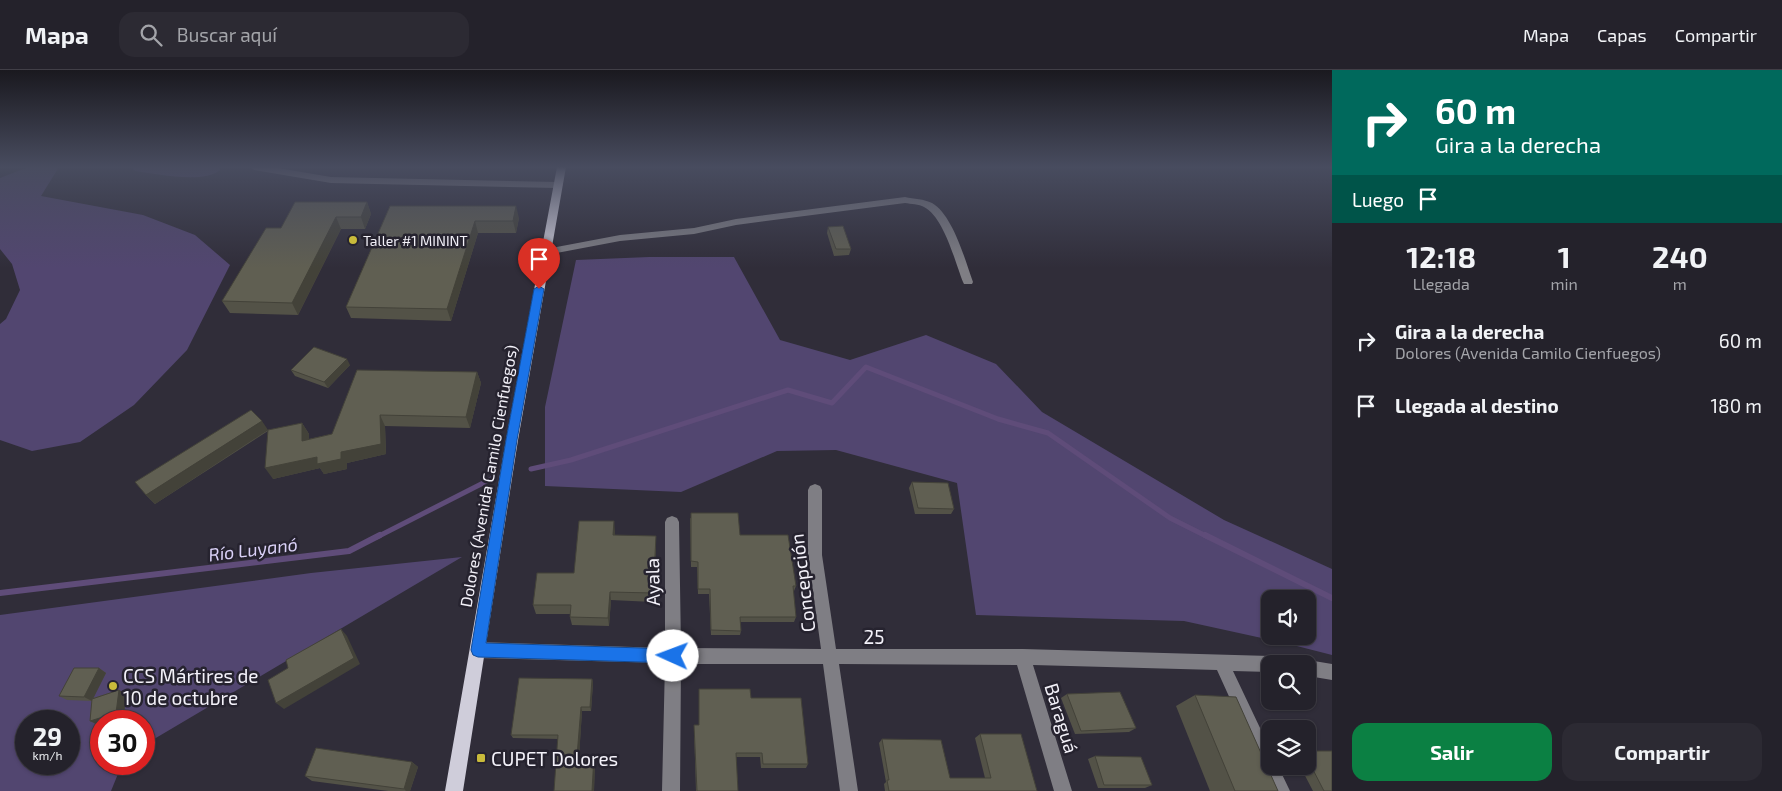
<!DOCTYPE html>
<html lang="es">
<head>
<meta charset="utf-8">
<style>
  body { margin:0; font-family:"Exo 2",sans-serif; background:#2c2a33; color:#f1f3f6; height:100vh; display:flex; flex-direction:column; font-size:19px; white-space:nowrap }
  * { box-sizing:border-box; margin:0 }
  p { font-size:16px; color:#a3a4a9 }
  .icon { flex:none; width:28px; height:28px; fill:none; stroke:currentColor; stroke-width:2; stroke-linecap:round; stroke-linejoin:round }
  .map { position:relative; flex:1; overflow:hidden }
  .panel { display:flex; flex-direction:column; background:#24222b; width:450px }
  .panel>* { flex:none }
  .guide { background:#00695c; color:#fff; overflow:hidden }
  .controls { position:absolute; left:1261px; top:520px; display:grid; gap:10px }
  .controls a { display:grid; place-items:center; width:55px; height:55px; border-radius:10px; background:#24222b; box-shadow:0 1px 4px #0004,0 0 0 1px #413f47; font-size:25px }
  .speed { position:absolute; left:15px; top:640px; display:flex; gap:10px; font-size:25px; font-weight:700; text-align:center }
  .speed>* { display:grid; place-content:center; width:65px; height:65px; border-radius:50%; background:#24222b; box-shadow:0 1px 4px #0004,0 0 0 1px #413f47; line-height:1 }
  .speed small { font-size:12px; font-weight:400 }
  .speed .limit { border:8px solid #d22; background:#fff; color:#111 }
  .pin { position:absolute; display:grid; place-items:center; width:42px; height:42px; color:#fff; margin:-51px -21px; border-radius:50% 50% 50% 0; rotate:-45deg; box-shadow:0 0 5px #0007 }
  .pin .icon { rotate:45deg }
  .me { position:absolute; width:55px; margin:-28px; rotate:272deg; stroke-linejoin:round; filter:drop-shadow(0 0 4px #0008) }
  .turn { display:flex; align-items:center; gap:18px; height:105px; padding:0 20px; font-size:22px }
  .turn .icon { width:65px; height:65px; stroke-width:2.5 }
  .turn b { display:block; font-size:35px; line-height:42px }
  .then { display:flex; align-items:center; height:48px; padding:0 20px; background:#0003; gap:10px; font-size:19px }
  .eta { display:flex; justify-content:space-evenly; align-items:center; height:85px; text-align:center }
  .eta b { font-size:30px; font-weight:700; line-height:35px }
  .primary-button { display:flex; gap:10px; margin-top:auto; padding:10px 20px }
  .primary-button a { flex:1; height:58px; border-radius:15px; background:#0b8043; color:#fff; font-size:20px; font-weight:700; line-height:58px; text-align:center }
  .primary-button a+a { background:#2c2a33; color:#f1f3f6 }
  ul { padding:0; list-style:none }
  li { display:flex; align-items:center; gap:15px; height:65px; padding:0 20px }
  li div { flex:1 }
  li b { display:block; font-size:19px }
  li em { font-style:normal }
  header { display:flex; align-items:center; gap:30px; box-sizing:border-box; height:70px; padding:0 25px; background:#24222b; border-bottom:1px solid #413f47 }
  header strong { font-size:24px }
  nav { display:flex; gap:28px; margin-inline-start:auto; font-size:18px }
  .search { width:350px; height:45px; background:#2c2a33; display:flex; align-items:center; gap:12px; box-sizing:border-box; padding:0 18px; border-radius:15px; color:#a3a4a9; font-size:19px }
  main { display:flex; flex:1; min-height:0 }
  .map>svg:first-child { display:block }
  .green { fill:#524670; fill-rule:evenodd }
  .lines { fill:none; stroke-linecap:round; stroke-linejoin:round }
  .stream-far1 { stroke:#5f4c79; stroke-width:5 }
  .stream { stroke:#5f4c79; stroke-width:6 }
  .minor { fill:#7f7e84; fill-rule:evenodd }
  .major { fill:#cfcdda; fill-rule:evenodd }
  .wall { fill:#535247 }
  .shaded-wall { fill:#434239 }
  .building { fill:#605f52; stroke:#434239 }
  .route { fill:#1a73e8; stroke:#114b97 }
  .poi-dot { fill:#c9bb3b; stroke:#26232f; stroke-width:2 }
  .labels { text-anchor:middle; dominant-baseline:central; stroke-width:5; stroke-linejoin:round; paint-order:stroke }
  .far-poi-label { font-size:14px; fill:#f3f1f9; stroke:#26232f; text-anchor:start }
  .street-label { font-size:16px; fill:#f3f1f9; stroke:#26232f }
  .water-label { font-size:18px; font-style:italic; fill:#dad1f7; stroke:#26232f }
  .near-street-label { font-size:19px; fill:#f3f1f9; stroke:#26232f }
  .near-poi-label { font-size:19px; fill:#f3f1f9; stroke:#26232f; text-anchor:start }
</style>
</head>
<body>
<header>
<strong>Mapa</strong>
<div class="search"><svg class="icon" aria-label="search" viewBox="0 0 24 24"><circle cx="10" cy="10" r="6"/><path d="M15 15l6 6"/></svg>Buscar aquí</div>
<nav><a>Mapa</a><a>Capas</a><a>Compartir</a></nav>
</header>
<main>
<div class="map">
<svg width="1332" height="721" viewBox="0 0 1332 721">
  <rect width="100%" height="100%" fill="#302d39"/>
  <g class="green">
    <path d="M 28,97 L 59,97 L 41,126 L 143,145 L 195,165 L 230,195 L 187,280 L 134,335 L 80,372 L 32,381 L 0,370 L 0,254 L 6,249 L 20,220 L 12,194 L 0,179 L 0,108 Z"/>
    <path d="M 131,97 L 218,97 L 220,100 C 203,114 157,104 135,101 Z"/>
    <path d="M 649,187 L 734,187 L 780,270 L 850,290 L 926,265 L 996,294 L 1042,342 L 1224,450 L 1332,499 L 1332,585 L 1289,574 L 1184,551 L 976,545 L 957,413 L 836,380 L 777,381 L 681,422 L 545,416 L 545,337 L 576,190 ZM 1270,529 L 1308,529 L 1308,566 L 1270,566 Z"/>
    <path d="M 462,487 L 144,675 L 144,651 L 101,651 L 101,694 L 122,694 L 111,721 L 0,721 L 0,545 L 311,503 ZM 26,651 L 69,651 L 69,694 L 26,694 Z"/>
  </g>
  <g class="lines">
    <g class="stream-far1">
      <path d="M 531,399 L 571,390 L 788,320 L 832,333 L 866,297 L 998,349 L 1048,363 L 1170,448 L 1208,467"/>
      <path d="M 377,467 L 493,408"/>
    </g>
    <g class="stream">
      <path d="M 1205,465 L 1332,528"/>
      <path d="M 0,523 L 349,481 L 380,465"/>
    </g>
    <g class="minor">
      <path d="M 250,97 L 272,97 L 331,107 L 558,112 L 563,115 L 558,118 L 331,113 L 254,100 Z"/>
      <path d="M 905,127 C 914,129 924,129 932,133 C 953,145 965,190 973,212 L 972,214 L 964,214 L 963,212 C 955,192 944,147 924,137 C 919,134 911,134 905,133 L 736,155 L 694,164 L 620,171 L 546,185 L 541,182 L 546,179 L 620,165 L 694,158 L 736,149 Z"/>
      <path d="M 815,414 L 820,416 L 822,420 L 822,485 L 836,579 L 1023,579 L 1270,586 L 1276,589 L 1278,594 L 1270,594 L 1270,602 L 1233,601 L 1270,679 L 1270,696 L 1278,696 L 1290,721 L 1272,721 L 1217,600 L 1033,595 L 1072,721 L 1054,721 L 1017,595 L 839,594 L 858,721 L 840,721 L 823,594 L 681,594 L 680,721 L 662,721 L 665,593 L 478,588 L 473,585 L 470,580 L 473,575 L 478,572 L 665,578 L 665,452 L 667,448 L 672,446 L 677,448 L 679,452 L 681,578 L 821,579 L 808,485 L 808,420 L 810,416 Z"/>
      <path d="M 1308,590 L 1332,594 L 1332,610 L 1308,606 L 1308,594 L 1302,594 Z"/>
    </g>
    <path class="major" d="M 557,97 L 566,97 L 518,370 L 463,721 L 445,721 L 506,370 Z"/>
  </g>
  <g class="wall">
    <path d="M 367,132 L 371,144 L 365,159 L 341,159 L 298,245 L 230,243 L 222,231 L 281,158 Z"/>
    <path d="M 390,136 L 519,148 L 516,163 L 478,163 L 451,251 L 351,248 L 346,237 Z"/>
    <path d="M 828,157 L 851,179 L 849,185 L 834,186 L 827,163 Z"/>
    <path d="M 350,295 L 328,318 L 295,306 L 291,300 Z"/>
    <path d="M 477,302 L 481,313 L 470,358 L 385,356 L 386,384 L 347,393 L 347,399 L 324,404 L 320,398 L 273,409 L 268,361 L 155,434 L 146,425 L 268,360 L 302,353 L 309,364 L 309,369 L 332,364 Z"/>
    <path d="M 912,412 L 954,439 L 951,444 L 915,444 L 909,418 Z"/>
    <path d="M 690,448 L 740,465 L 796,516 L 794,521 L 793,521 L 796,547 L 794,552 L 740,552 L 741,561 L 740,565 L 711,565 L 709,524 L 698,524 L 697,497 L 691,497 Z"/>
    <path d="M 615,461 L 615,465 L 656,476 L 653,532 L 611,530 L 609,556 L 572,555 L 570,547 L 570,544 L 536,544 L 533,535 L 574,503 Z"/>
    <path d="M 99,598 L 106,603 L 93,628 L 119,620 L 126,624 L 124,647 L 110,651 L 101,651 L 98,655 L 90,651 L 92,631 L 67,630 L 59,626 Z"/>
    <path d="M 592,609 L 593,613 L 591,641 L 582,641 L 579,686 L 594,686 L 595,689 L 594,721 L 558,669 L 513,668 L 511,665 Z"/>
    <path d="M 699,619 L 751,628 L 808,694 L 806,698 L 761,698 L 760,687 L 736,687 L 738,721 L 696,721 L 694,660 L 694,655 L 699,655 Z"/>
    <path d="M 1067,624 L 1136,658 L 1129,662 L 1075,664 L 1061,628 Z"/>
    <path d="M 1195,625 L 1278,721 L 1210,721 L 1176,636 Z"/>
    <path d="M 980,664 L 1037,721 L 885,721 L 884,714 L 886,712 L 879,673 L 882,669 L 950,708 L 985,708 L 975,668 Z"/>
    <path d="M 1308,681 L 1332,721 L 1313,721 L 1300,696 L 1308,696 Z"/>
    <path d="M 1095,686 L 1152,715 L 1145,718 L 1098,718 L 1088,689 Z"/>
    <path d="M 412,692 L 418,697 L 410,721 L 388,721 L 312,711 L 305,706 Z"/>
  </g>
  <g class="shaded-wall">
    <path d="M 367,132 L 371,144 L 365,159 L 361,147 Z"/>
    <path d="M 516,136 L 519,148 L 516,163 L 513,151 Z"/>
    <path d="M 336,147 L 341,159 L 298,245 L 292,233 Z"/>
    <path d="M 475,151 L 478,163 L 451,251 L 447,239 Z"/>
    <path d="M 347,289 L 350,295 L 328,318 L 324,312 Z"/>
    <path d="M 477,302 L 481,313 L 470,358 L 466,347 Z"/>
    <path d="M 380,345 L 385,356 L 386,384 L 347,393 L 347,399 L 324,404 L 320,398 L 273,409 L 265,398 L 341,382 Z"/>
    <path d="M 262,351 L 268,360 L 155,434 L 146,425 Z"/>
    <path d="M 302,353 L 309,364 L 309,381 L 302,371 Z"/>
    <path d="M 614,451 L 615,461 L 615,475 L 613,465 Z"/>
    <path d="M 656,466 L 656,476 L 653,532 L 653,523 Z"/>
    <path d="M 610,522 L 611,530 L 609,556 L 608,548 Z"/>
    <path d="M 341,559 L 347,566 L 360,594 L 284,639 L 276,633 Z"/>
    <path d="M 99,598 L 106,603 L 92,631 L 84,627 Z"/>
    <path d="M 592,609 L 593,613 L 591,641 L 590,637 Z"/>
    <path d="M 119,620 L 126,624 L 124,647 L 110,651 L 101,651 L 101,654 L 98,655 L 90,651 Z"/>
    <path d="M 581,637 L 582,641 L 579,689 L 577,686 Z"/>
    <path d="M 594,686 L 595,689 L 594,721 L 592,721 Z"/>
    <path d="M 412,692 L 418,697 L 410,721 L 406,721 L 404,719 Z"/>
  </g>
  <g class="building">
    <path d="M 295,132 L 367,132 L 361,147 L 336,147 L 292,233 L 222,231 L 266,158 L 281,158 Z"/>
    <path d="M 390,136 L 516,136 L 513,151 L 475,151 L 447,239 L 346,237 Z"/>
    <path d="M 843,156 L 851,179 L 836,179 L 828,157 Z"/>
    <path d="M 314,277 L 347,289 L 324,312 L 291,300 Z"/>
    <path d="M 357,300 L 477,302 L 466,347 L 380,345 L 381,374 L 341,382 L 341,389 L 317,394 L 317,387 L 265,398 L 268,360 L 302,353 L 302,371 L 332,364 Z"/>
    <path d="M 251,340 L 262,351 L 146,425 L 135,412 Z"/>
    <path d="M 912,412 L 948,413 L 954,439 L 918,438 Z"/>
    <path d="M 691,443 L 738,443 L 740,465 L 788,465 L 796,516 L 793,516 L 796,547 L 740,547 L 741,561 L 711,560 L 710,519 L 698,519 L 698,492 L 691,491 Z"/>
    <path d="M 579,451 L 614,451 L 613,465 L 656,466 L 653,523 L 610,522 L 608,548 L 570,547 L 571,535 L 533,535 L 537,503 L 574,503 Z"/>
    <path d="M 341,559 L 354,588 L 276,633 L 268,610 L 288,598 L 286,590 Z"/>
    <path d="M 74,598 L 99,598 L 84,627 L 59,626 Z"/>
    <path d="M 519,608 L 592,609 L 590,637 L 581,637 L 577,686 L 594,686 L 592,721 L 554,721 L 558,665 L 511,665 Z"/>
    <path d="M 699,619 L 750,619 L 751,628 L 801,628 L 808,694 L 763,694 L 762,683 L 736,683 L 738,721 L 697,721 L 694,655 L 699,655 Z"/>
    <path d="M 119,620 L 116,643 L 90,651 L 92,629 Z"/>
    <path d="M 1120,622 L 1136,658 L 1081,661 L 1067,624 Z"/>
    <path d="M 1195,625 L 1236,627 L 1278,721 L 1235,721 Z"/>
    <path d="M 980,664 L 1021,664 L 1037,721 L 889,721 L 887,710 L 889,710 L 882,669 L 941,670 L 950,708 L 991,708 Z"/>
    <path d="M 316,678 L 412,692 L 404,719 L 305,706 Z"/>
    <path d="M 1308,681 L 1332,681 L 1332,721 L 1324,721 L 1308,690 Z"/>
    <path d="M 1095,686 L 1141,687 L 1152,715 L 1104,715 Z"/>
  </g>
  <linearGradient id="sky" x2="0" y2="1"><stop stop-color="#1a191f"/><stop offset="0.49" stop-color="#484c5f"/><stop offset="1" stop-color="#484c5f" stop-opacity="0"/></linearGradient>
  <rect width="1332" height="198" fill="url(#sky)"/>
  <path class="route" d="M 539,216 L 544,219 L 517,370 L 486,573 L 673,579 L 678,581 L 680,586 L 678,591 L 673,593 L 478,587 L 473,585 L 471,580 L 506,370 L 534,219 Z"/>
  <g class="poi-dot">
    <circle cx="353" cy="170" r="5"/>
    <circle cx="113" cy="616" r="5"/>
    <rect x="476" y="683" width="10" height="10" rx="2.5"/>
  </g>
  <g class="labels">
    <g class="far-poi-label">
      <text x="363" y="170">Taller #1 MININT</text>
    </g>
    <g class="street-label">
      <text transform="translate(488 406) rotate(-80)">Dolores (Avenida Camilo Cienfuegos)</text>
    </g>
    <g class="water-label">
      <text transform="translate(253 479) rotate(-7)">Río Luyanó</text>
    </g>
    <g class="near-street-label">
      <text transform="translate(652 512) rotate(-91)">Ayala</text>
      <text transform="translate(802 513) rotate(-97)">Concepción</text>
      <text x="874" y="566">25</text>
      <text transform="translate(1062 648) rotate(73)">Baraguá</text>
    </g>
    <g class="near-poi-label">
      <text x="123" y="605">CCS Mártires de<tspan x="123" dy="22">10 de octubre</tspan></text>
      <text x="491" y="688">CUPET Dolores</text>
    </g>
  </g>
</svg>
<div class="controls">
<a><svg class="icon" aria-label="sound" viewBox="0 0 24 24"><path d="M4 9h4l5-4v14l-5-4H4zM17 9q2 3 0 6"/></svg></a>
<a><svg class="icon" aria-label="search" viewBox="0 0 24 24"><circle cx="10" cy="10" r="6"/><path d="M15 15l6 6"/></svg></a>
<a><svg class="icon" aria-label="layers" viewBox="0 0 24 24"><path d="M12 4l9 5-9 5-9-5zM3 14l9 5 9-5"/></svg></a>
</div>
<div class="speed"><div>29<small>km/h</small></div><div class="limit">30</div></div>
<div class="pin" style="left:539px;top:219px;background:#d93025"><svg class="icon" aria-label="arrive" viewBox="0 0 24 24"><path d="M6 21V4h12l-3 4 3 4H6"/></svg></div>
<svg class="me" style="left:673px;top:586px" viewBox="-20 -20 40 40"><circle r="19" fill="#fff"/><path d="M0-13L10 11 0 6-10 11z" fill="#1a73e8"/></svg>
</div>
<section class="panel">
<div class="guide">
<div class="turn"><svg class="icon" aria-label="right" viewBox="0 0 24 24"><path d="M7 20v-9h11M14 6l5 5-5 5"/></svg><div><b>60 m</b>Gira a la derecha</div></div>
<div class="then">Luego<svg class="icon" aria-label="arrive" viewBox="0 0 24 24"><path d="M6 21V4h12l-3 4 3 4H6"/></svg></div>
</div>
<div class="eta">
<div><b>12:18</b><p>Llegada</p></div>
<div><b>1</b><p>min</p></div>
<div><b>240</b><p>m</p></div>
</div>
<ul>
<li><svg class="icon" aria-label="right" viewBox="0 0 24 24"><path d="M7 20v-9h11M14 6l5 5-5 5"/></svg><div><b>Gira a la derecha</b><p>Dolores (Avenida Camilo Cienfuegos)</p></div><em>60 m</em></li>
<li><svg class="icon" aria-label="arrive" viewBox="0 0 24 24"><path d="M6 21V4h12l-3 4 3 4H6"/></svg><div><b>Llegada al destino</b></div><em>180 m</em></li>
</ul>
<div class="primary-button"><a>Salir</a><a>Compartir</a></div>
</section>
</main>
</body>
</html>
